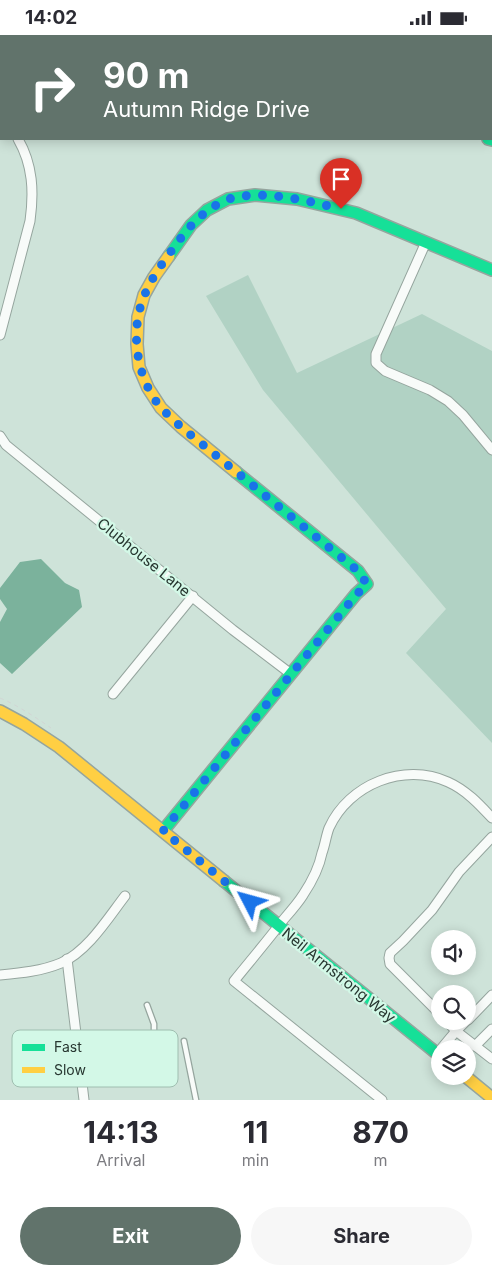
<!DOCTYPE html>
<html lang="en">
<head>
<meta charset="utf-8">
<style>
  body { margin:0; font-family:Inter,sans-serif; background:#f7f7f7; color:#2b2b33; height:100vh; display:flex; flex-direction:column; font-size:19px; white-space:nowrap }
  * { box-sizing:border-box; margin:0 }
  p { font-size:16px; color:#7c7c81 }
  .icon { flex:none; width:28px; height:28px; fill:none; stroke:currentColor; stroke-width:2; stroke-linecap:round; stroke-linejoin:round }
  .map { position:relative; height:1065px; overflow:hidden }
  .details { display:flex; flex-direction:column; background:#fff; flex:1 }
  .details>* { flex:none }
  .banner { position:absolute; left:0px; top:0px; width:492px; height:105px; box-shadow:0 2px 12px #0003; background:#61736b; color:#fff; overflow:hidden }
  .buttons { position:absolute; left:431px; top:895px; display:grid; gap:10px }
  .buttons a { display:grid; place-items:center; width:45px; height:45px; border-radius:50%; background:#fff; box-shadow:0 2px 12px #0003; font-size:25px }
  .pin { position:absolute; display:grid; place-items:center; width:42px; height:42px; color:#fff; margin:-51px -21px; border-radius:50% 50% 50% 0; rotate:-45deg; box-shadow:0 0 5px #0007 }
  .pin .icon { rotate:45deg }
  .me { position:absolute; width:55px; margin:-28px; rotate:309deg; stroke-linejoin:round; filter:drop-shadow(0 0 4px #0008) }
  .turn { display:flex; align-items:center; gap:18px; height:105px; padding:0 20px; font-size:22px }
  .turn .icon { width:65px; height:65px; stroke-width:2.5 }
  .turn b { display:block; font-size:35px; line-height:42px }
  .eta { display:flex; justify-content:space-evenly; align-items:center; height:85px; text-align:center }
  .eta b { font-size:30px; font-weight:700; line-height:35px }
  .primary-button { display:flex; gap:10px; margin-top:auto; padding:10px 20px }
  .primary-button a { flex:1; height:58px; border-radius:30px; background:#61736b; color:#fff; font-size:20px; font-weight:700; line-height:58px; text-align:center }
  .primary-button a+a { background:#f7f7f7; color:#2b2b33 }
  .status { display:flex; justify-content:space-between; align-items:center; height:35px; padding:0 25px; background:#fff; direction:ltr }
  .status svg { height:14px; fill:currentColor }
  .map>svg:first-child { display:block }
  .green { fill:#b1d2c4 }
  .water { fill:#7bb29c }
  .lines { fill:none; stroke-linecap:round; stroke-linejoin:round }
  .lane-casing { stroke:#95a59e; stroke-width:7 }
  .street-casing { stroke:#95a59e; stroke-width:11 }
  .fast-casing { stroke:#95a59e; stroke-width:14 }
  .slow-casing { stroke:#95a59e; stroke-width:14 }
  .path { stroke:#d1d6d4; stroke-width:1; stroke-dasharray:4 4; stroke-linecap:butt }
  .lane { stroke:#f8fbf9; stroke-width:4.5 }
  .street { stroke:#f8fbf9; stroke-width:9 }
  .fast { stroke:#16e098; stroke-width:11 }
  .slow { stroke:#ffcf43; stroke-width:11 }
  .route { stroke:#1a73e8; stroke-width:9; stroke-dasharray:0 16.2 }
  .labels { text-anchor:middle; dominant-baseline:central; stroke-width:4.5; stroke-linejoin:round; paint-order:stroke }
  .street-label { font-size:15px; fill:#273630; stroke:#d3f8e7 }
  .key { fill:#d3f8e7; stroke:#9fbeb0; stroke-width:1 }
  .key-label { font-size:14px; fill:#273630 }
</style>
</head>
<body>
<div class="status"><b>14:02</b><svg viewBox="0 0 49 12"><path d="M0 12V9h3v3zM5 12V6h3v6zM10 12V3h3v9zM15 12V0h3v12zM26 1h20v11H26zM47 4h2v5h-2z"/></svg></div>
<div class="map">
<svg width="492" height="1065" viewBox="0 0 492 1065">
  <rect width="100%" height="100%" fill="#cee3d9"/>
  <path class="green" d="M 248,240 L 297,338 L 422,279 L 492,316 L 492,708 L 406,618 L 446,574 L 263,355 L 206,261 Z"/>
  <path class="water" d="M 41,524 L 65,548 L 79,555 L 82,572 L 12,639 L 0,628 L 0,587 L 7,574 L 0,564 L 0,553 L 20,527 Z"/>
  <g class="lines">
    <g class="lane-casing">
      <g id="lane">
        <path d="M 274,1 L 275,0"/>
        <path d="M 184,1006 L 196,1065"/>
        <path d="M 80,1027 L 114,1020 L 123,1011 L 154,1003 L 154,989 L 147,970"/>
      </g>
    </g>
    <g class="street-casing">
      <g id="street">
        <path d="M 0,81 L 1,83"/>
        <path d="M 426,207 L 376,319 L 376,328 L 385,336 L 430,355 L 448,366 L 463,380 L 492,415"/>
        <path d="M 0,300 L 30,186 C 34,157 33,130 18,104"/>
        <path d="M 0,401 L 6,410 L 233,595 L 291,639"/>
        <path d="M 113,659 L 193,561"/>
        <path d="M 67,924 L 84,1065"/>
        <path d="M 0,940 C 21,938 42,936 61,928 C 88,916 108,883 125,861"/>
        <path d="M 440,979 L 390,929 L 389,923 L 390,918 L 403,906 L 432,875 L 459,837 L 492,802"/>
        <path d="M 468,985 L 492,960"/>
        <path d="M 447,986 L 456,996 L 466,986"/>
        <path d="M 475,1011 L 492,994"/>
        <path d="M 441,1014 L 456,996 L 492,1024"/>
        <path d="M 382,1065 L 234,946 C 251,925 268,905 284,884 C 291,876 298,868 303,860 C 311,848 319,833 322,818 C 325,810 326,801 329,793 C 349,749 404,727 448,747 C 466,755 479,769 492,783"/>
      </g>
    </g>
    <g class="fast-casing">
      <g id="fast">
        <path d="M 205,0 L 207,1"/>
        <path d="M 488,104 L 492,105"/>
        <path d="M 169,221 L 191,190 L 207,175 L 228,164 L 255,160 L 297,164 L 356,178 L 492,235"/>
        <path d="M 163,796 L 356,559 L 367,549 L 358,536 L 236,437"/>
        <path d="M 224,846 L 440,1021"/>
      </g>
    </g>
    <g class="slow-casing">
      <g id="slow">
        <path d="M 169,221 L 154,242 L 144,260 L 138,282 L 137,309 L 139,332 L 148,353 L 161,373 L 181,392 L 236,437"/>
        <path d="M 0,676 L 24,689 L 59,712 L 224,846"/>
        <path d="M 465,1041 L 492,1063"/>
      </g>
    </g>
    <g class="path">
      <path d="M 0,663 C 19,671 35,682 51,693"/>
      <path d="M 468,1029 L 472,1033"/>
    </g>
    <use href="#lane" class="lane"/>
    <use href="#street" class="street"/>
    <use href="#fast" class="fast"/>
    <use href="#slow" class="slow"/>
  </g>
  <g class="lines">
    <path class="route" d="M 250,867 L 163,796 L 356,560 L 367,549 L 358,536 L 181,392 C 175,386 168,380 162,374 C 136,344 129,295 145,259 C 152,242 164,226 175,211 C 188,193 199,180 218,169 C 222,167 225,165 229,164 C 263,154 308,166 341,174"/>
  </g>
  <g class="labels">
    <g class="street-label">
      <text transform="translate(144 522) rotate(39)">Clubhouse Lane</text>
      <text transform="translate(339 940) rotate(39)">Neil Armstrong Way</text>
    </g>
  </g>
  <rect x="12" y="995" width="166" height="57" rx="8" class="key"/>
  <rect x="22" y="1009" width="23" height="7" fill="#16e098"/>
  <rect x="22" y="1032" width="23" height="6" fill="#ffcf43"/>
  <g class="key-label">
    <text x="54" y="1017">Fast</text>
    <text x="54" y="1040">Slow</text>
  </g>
</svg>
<div class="buttons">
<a><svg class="icon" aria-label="sound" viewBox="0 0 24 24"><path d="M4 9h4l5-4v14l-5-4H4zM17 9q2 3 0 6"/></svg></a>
<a><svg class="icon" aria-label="search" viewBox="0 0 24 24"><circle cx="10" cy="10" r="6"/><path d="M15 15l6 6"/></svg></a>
<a><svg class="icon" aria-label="layers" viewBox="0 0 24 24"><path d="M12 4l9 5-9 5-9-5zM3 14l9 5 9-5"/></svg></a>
</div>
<div class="pin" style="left:341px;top:174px;background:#d93025"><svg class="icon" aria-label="arrive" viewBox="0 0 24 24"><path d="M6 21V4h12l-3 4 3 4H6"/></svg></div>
<svg class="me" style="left:250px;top:867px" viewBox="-20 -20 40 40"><path d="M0-17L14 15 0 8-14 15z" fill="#1a73e8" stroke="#fff" stroke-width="4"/></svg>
<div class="banner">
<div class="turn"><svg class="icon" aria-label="right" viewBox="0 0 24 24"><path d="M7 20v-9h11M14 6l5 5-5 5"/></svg><div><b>90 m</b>Autumn Ridge Drive</div></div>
</div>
</div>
<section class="details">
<div class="eta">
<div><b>14:13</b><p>Arrival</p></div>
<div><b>11</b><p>min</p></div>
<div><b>870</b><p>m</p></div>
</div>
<div class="primary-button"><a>Exit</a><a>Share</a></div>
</section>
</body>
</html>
